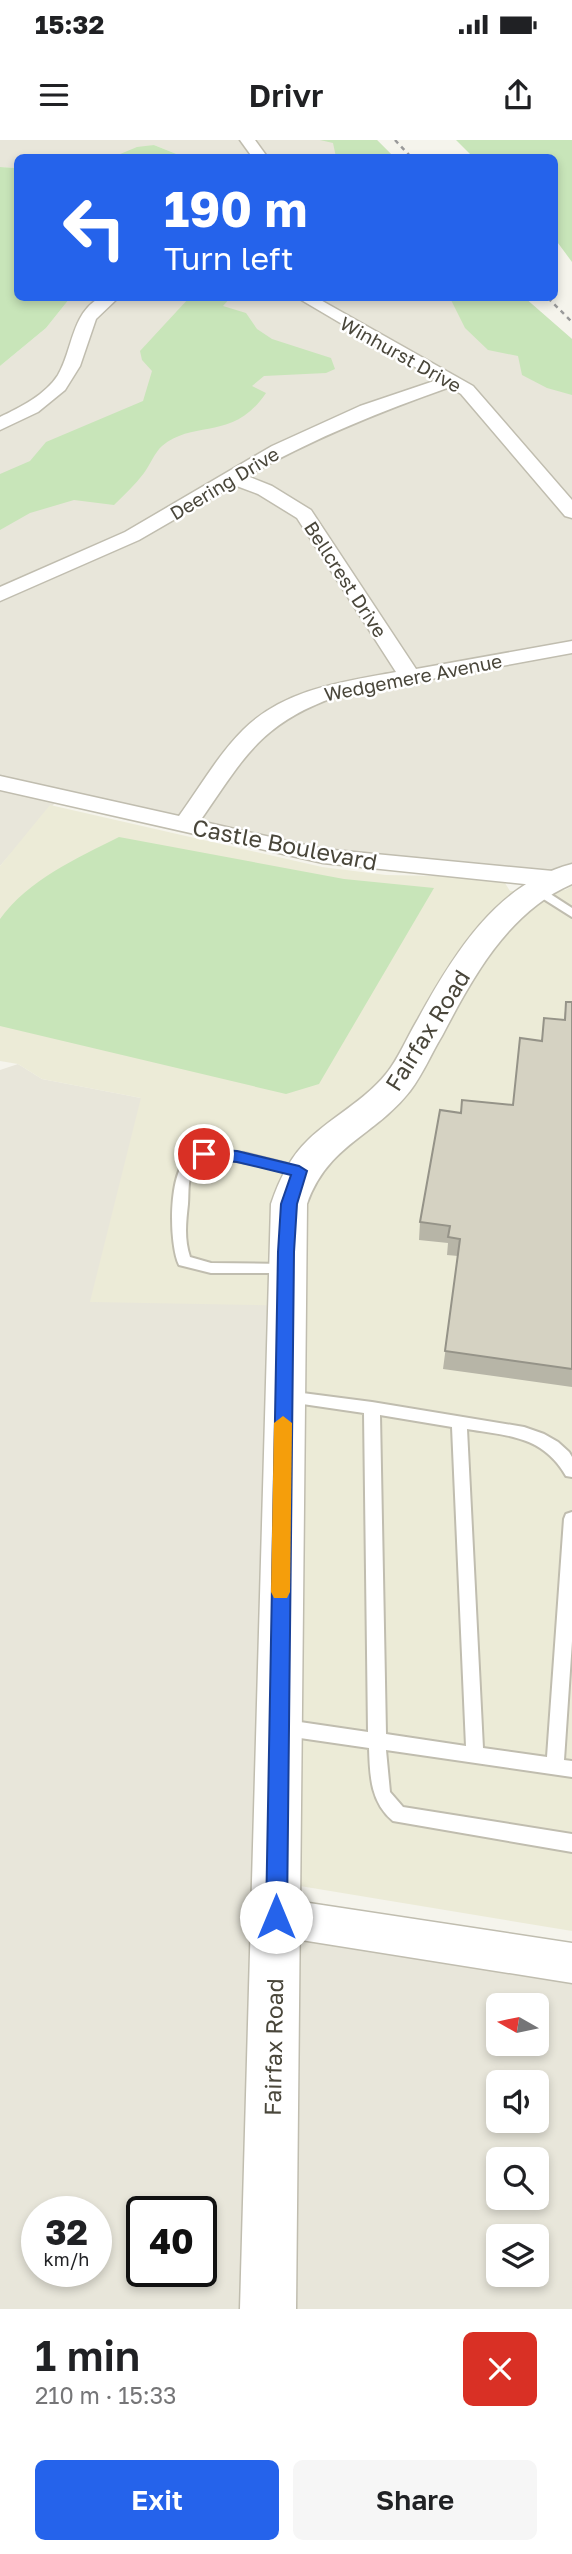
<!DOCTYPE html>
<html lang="en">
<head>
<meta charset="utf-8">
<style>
  body { margin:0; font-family:"Golos Text",sans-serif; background:#f6f6f6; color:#202124; height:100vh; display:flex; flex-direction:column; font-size:26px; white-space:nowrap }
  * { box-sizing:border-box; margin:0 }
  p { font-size:23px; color:#757577 }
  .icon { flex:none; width:38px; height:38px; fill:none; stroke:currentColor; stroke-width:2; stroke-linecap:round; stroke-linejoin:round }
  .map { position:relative; height:2169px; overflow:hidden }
  .panel { display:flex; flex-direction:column; background:#fff; flex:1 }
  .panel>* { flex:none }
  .guide { position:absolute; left:14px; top:14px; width:544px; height:147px; border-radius:10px; box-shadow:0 4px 10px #0003; background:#2563eb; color:#fff; overflow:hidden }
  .needle { width:46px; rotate:279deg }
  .controls { position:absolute; left:486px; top:1853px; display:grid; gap:14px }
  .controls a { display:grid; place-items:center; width:63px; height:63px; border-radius:10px; background:#fff; box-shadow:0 4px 10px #0003; font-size:35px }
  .speed { position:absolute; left:21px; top:2056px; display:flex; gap:14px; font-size:35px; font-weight:700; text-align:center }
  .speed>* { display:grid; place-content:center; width:91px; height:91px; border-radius:50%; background:#fff; box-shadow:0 4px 10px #0003; line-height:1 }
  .speed small { font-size:18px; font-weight:400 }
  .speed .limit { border:4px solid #111; border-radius:10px; background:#fff; color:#111 }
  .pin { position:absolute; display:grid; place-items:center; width:60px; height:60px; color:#fff; margin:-30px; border:4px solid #fff; border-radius:50%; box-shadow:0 2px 7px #0007 }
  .me { position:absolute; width:77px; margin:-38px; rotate:0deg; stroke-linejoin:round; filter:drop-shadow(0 0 5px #0008) }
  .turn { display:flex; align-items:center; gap:24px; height:147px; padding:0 35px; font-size:32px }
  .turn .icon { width:91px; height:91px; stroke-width:2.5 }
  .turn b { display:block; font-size:49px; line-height:60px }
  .round { display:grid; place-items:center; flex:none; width:74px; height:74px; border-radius:10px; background:#f6f6f6 }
  .summary { display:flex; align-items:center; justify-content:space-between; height:119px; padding:0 35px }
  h1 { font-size:42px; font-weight:600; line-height:52px }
  .button { display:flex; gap:14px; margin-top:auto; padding:14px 35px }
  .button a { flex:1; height:80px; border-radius:10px; background:#2563eb; color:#fff; font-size:28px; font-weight:600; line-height:80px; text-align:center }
  .button a+a { background:#f6f6f6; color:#202124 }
  .status { display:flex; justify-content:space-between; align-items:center; height:49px; padding:0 35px; background:#fff; direction:ltr }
  .status svg { height:19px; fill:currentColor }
  header { display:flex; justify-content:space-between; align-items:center; height:91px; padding:0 35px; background:#fff; font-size:32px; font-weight:600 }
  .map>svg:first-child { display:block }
  .residential { fill:#e8e6da; fill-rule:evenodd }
  .education { fill:#ecebd7 }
  .green { fill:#c8e5b9 }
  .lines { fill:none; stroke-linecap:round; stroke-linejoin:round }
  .service-casing { stroke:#c0bdaf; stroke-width:4 }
  .minor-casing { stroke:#c0bdaf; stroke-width:3 }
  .tertiary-casing { stroke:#c0bdaf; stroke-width:3 }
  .service { fill:#fff; fill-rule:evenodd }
  .minor { fill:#fff; fill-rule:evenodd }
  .tertiary { fill:#fff; fill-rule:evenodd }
  .rail { stroke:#999; stroke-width:2.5; stroke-dasharray:4.5 4.5; stroke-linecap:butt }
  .wall { fill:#b7b5a7 }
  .building { fill:#d5d2c2; stroke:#959388; stroke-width:2 }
  .route { fill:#2563eb; stroke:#184099; stroke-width:2 }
  .slow { fill:#f59e0b }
  .labels { text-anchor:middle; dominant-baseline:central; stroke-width:5; stroke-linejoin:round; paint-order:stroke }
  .far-street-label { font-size:19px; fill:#49463a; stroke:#fff }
  .street-label { font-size:23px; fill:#49463a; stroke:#fff }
</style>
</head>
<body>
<div class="status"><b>15:32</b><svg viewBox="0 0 49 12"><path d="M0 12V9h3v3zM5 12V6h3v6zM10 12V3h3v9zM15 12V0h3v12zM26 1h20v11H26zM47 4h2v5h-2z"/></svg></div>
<header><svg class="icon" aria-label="menu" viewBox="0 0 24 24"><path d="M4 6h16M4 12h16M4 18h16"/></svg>Drivr<svg class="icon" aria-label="share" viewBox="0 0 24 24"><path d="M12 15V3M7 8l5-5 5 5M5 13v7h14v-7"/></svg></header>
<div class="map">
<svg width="572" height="2169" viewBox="0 0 572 2169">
  <rect width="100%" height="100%" fill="#f5f4ec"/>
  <g class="residential">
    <path d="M 0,0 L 377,0 L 394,17 L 184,17 L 154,5 L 113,17 L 18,18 L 17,28 L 0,27 Z"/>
    <path d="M 70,158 L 525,158 L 572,199 L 572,733 L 412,727 L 60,657 L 0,726 L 0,226 L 46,188 Z"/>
    <path d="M 18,924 L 42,939 L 141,958 L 221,1163 L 303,1166 L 276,1777 L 572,1823 L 572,2169 L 0,2169 L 0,930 ZM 499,1866 L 537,1866 L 537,1904 L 499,1904 ZM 499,1942 L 537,1942 L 537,1981 L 499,1981 ZM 499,2020 L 537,2020 L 537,2058 L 499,2058 ZM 37,2072 L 96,2072 L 96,2132 L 37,2132 ZM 142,2072 L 201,2072 L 201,2132 L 142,2132 ZM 499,2096 L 537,2096 L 537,2135 L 499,2135 Z"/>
  </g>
  <path class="education" d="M 50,665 L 322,727 L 386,735 L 490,737 L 503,740 L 510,751 L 565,750 L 572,746 L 572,1791 L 294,1745 L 303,1166 L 90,1162 L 141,958 L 42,939 L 18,924 L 0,921 L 0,726 Z"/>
  <g class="green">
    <path d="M 320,0 L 377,0 L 394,17 L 336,17 L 333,3 Z"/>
    <path d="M 456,0 L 572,0 L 572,122 L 555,99 L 555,18 L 473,17 Z"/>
    <path d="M 154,5 L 184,17 L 113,17 L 137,7 Z"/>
    <path d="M 0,27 L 17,28 L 18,158 L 70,158 L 46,188 L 0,226 Z"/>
    <path d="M 189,158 L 230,158 L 223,166 L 246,173 L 257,189 L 272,199 L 331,218 L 335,229 L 326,233 L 264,236 L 252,246 L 266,253 C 233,302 195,279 162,306 C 155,312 150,325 144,333 C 135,345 124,355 114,365 L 74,360 L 30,373 L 0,390 L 0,334 L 30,321 L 46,302 L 143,261 L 152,231 L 142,220 L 140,211 Z"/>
    <path d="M 450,158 L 525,158 L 572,199 L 572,255 L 547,248 L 522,235 L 518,216 L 488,210 L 465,188 Z"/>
    <path d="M 119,697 L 344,739 L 434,748 L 319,944 L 286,954 L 0,886 L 0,779 C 28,740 77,718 119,697 Z"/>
  </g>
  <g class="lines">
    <g class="service-casing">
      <g id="service">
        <path d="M 538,746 L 572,768 L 572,777 L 534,753 L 532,750 Z"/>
        <path d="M 214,1010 L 244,1013 L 304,1028 L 306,1031 L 299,1036 C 277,1031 211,1008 195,1027 C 187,1037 189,1052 188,1064 C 186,1082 184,1099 190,1117 L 211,1123 L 285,1124 L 290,1125 L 292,1129 L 290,1133 L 211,1133 L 179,1125 C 169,1104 168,1033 188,1018 C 196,1012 205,1011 214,1010 Z"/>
        <path d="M 287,1251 L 372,1262 L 524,1287 L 544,1294 L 558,1302 L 569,1312 L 572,1317 L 572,1337 L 566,1336 C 543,1296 509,1296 467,1289 L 483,1608 L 547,1617 L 564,1379 L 566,1374 L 572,1372 L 572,1501 L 564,1620 L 572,1621 L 572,1637 L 386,1610 L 390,1652 L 403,1667 L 572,1694 L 572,1712 L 393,1681 C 370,1662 370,1635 369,1608 L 300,1598 L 286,1600 L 280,1598 L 277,1592 L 280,1586 L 300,1582 L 368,1592 L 364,1273 L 282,1261 L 279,1257 L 282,1253 ZM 380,1275 L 452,1287 L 466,1606 L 386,1594 Z"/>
      </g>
    </g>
    <g class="minor-casing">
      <g id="minor">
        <path d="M 240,0 L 255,0 L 268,18 L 253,18 Z"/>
        <path d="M 99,158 L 118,158 L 96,179 L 80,226 L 65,250 L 38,272 L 0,290 L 0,277 C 21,267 45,255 58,235 C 73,209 71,175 99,158 Z"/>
        <path d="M 298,158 L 317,158 L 473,246 L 572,360 L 572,378 L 565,376 L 461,254 L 450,247 C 379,272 312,299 247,336 L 272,346 L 311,370 L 416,529 L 572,501 L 572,513 L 338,556 C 260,583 244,618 200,681 L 323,709 L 553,731 L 562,734 L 565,739 L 562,744 L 553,747 L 323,723 L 0,650 L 0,636 L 179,676 C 200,647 218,615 243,590 C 284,549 342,542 396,532 L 297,378 L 258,354 L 234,345 L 139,400 L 0,461 L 0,447 L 125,392 L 272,306 L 360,266 L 437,240 Z"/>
        <path d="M 276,1758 L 572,1803 L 572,1843 L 276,1796 L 262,1791 L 256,1777 L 262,1763 Z"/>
      </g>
    </g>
    <g class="tertiary-casing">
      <path id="tertiary" d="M 572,724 L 572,744 C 508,772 473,837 442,896 C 431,914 423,934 410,951 C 374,997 328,1004 307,1064 L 296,2169 L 240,2169 L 271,1064 C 279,1040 290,1017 308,1000 C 333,976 364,961 386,934 C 399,918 407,897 418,879 C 453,815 497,743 572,724 Z"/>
    </g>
    <use href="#service" class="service"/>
    <use href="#minor" class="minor"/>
    <use href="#tertiary" class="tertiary"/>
    <g class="rail">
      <path d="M 395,0 L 412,18"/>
      <path d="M 548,158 L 572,182"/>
    </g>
  </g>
  <path class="wall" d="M 566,862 L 572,862 L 572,1247 L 443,1229 L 458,1116 L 447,1115 L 448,1103 L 419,1100 L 420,1082 L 461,973 L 513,965 L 541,901 L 564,880 Z"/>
  <path class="building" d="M 566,862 L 572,862 L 572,1229 L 445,1211 L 460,1099 L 448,1097 L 450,1086 L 420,1082 L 440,970 L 461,973 L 462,960 L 513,965 L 520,898 L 542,901 L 544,878 L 565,880 Z"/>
  <path class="route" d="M 204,1009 L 237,1011 L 299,1026 L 307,1031 L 297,1064 L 294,1112 L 287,1777 L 284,1784 L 276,1787 L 269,1784 L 266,1777 L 278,1112 L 281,1064 L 291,1035 L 237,1022 L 198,1018 L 196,1014 Z"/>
  <path class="slow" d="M 283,1276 L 292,1283 L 290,1452 L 287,1458 L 274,1458 L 271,1452 L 274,1283 Z"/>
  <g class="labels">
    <g class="far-street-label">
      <text transform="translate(401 214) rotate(29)">Winhurst Drive</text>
      <text transform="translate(224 343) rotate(-31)">Deering Drive</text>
      <text transform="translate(346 439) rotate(57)">Bellcrest Drive</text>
      <text transform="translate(413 537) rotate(-11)">Wedgemere Avenue</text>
    </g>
    <g class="street-label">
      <text transform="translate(285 704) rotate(11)">Castle Boulevard</text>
      <text transform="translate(427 890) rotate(-58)">Fairfax Road</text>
      <text transform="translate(273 1907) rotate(-89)">Fairfax Road</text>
    </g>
  </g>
</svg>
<div class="controls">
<a><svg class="needle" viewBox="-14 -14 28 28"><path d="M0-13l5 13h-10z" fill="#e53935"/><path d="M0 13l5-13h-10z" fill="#757577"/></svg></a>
<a><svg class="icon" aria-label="sound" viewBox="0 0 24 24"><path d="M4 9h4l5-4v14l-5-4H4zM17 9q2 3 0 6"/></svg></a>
<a><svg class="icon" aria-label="search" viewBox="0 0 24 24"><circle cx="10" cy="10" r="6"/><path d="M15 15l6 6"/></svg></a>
<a><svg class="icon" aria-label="layers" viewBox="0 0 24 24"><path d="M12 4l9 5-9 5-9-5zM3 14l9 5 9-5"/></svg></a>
</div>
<div class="speed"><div>32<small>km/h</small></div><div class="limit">40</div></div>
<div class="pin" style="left:204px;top:1014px;background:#d93025"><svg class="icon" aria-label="arrive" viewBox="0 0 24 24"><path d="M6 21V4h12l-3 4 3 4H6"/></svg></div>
<svg class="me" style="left:276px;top:1777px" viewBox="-20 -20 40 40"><circle r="19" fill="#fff"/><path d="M0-13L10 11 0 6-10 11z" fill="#2563eb"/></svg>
<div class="guide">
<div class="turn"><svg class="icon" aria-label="left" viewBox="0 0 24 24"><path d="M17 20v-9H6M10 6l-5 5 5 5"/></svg><div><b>190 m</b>Turn left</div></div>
</div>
</div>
<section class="panel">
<div class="summary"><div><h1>1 min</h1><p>210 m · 15:33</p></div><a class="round" style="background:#d93025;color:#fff"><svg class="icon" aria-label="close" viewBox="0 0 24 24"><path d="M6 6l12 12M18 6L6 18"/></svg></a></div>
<div class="button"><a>Exit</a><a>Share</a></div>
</section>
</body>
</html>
